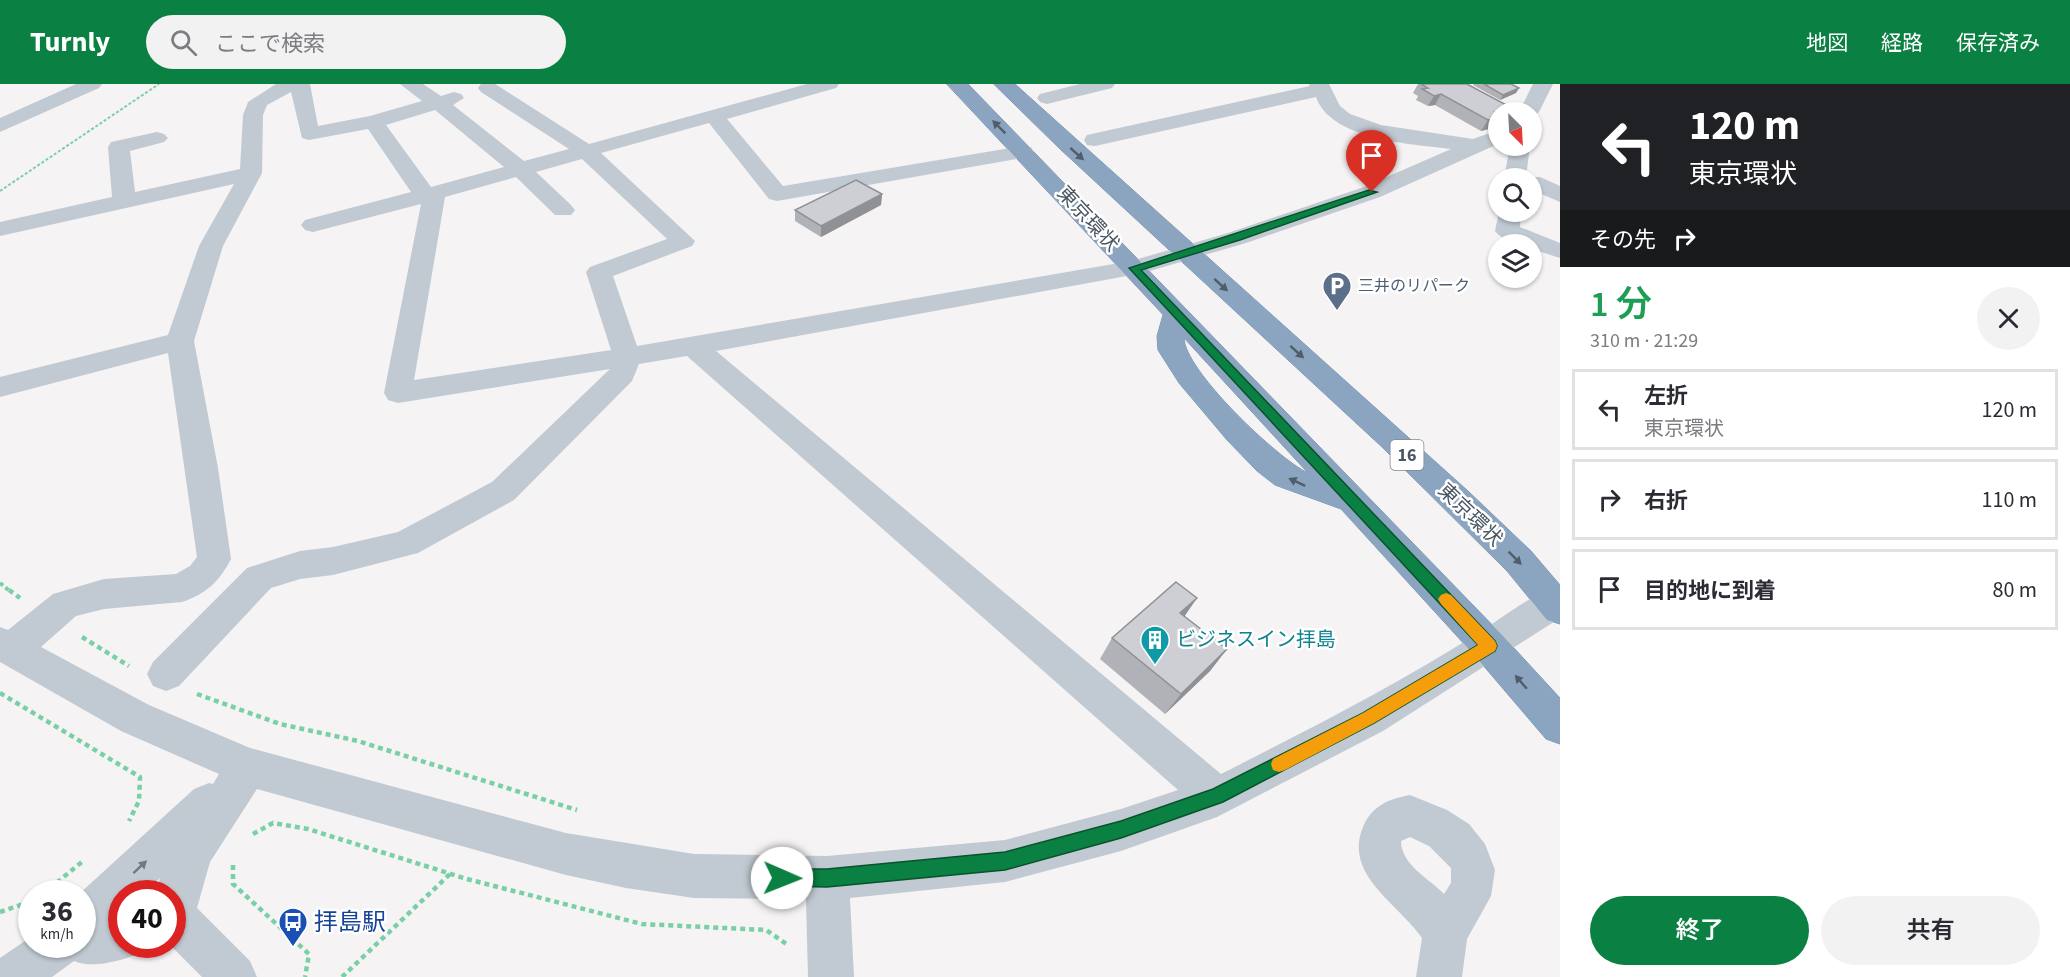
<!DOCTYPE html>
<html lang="ja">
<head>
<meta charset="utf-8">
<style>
  body { margin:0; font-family:"Source Sans 3","Noto Sans JP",sans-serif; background:#f2f2f3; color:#2b2b33; height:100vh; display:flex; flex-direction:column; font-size:22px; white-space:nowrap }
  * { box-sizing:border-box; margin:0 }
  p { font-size:20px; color:#7c7c81 }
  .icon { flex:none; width:33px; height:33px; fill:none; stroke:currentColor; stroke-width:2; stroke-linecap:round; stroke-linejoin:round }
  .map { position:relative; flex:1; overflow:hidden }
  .side { display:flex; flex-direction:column; background:#fff; width:510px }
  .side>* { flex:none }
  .banner { background:#202124; color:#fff; overflow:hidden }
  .needle { width:39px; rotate:156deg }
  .controls { position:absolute; left:1488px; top:18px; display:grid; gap:12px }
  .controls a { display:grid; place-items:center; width:54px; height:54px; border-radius:50%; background:#fff; box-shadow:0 2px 4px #0004; font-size:30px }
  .speed { position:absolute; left:18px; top:796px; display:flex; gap:12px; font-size:30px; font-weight:700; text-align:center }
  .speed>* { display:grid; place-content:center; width:78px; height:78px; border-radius:50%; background:#fff; box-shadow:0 2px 4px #0004; line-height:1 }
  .speed small { font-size:15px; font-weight:400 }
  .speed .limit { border:9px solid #d22; background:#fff; color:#111 }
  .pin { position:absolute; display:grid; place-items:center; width:51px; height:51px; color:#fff; margin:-62px -26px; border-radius:50% 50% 50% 0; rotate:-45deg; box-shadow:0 0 6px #0007 }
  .pin .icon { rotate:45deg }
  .me { position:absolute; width:66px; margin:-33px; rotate:91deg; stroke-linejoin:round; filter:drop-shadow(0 0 4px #0008) }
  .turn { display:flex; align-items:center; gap:21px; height:126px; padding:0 30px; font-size:27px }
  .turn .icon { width:78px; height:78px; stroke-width:2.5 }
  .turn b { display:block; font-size:42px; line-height:51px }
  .then { display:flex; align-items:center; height:57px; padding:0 30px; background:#0003; gap:12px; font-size:22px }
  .round { display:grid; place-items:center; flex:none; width:63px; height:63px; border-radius:32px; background:#f2f2f3 }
  .head { display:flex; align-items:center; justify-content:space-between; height:102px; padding:0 30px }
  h1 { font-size:36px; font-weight:600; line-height:45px; color:#1e9e55 }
  .cta { display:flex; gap:12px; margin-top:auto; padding:12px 30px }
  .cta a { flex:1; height:69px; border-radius:36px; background:#0b8043; color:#fff; font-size:24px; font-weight:600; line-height:69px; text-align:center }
  .cta a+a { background:#f2f2f3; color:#2b2b33 }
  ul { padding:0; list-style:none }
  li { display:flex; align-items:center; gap:18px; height:81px; margin:0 12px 9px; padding:0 18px; border:3px solid #e1e1e2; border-radius:0px }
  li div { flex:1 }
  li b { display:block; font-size:22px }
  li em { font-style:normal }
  header { display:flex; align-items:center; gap:36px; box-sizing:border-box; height:84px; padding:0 30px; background:#0b8043; color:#fff }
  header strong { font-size:28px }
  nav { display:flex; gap:33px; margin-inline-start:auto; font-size:21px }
  .search { width:420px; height:54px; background:#f2f2f3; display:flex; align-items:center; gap:15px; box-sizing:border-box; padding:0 21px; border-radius:33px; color:#7c7c81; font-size:22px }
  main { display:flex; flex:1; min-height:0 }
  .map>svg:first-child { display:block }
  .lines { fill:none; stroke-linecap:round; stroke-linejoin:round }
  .highway-casing { stroke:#7690ad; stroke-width:1 }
  .path-far2 { stroke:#7ad0a6; stroke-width:2; stroke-dasharray:3 2; stroke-linecap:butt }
  .path-far1 { stroke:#7ad0a6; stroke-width:4; stroke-dasharray:4 3; stroke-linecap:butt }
  .path { stroke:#7ad0a6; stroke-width:4.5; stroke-dasharray:5 4; stroke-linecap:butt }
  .minor { fill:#c1cad2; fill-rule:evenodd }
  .highway { fill:#8ba5c1; fill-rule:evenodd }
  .wall { fill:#b0b2b7 }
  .shaded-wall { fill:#909195 }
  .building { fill:#cdcfd5; stroke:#909195; stroke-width:1.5 }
  .oneway { fill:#505e6b }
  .oneway2 { fill:#6e7983 }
  .route { fill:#0b8043; stroke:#07532c; stroke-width:1.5 }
  .slow { fill:#f59e0b }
  .labels { text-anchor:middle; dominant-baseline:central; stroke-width:5; stroke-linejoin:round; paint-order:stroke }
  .far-service-label { font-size:16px; fill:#4e5e75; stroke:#fff; text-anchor:start }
  .shield { fill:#fff; stroke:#808990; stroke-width:1.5 }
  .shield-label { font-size:18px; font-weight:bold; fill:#4a5661 }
  .street-label { font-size:20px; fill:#4a5661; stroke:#fff }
  .culture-label { font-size:20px; fill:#0d838f; stroke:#fff; text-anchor:start }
  .near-transit-label { font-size:24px; fill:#164399; stroke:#fff; text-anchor:start }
</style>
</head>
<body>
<header>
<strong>Turnly</strong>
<div class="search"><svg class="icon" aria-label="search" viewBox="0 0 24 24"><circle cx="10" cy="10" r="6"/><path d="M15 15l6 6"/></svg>ここで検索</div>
<nav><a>地図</a><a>経路</a><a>保存済み</a></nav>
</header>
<main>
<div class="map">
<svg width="1560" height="893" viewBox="0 0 1560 893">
  <rect width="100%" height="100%" fill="#f5f3f3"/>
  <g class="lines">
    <g class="highway-casing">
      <g id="highway">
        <path d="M 947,0 L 968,0 L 1502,551 L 1560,614 L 1560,660 L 1546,655 L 1476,573 L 1341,425 L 1275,401 L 1257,387 L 1227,356 L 1179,299 L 1158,266 L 1157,252 L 1163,231 ZM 1184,254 L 1308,389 C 1278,375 1184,286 1184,254 Z"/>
        <path d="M 994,0 L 1015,0 L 1468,407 L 1531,467 L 1560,501 L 1560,540 L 1547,536 L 1507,487 L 1382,363 L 1060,65 Z"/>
      </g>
    </g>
    <path class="path-far2" d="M 0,107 L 159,0"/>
    <path class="path-far1" d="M 0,499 L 11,508"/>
    <g class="path">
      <path d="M 9,506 L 20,514"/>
      <path d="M 82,553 L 129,582"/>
      <path d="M 0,609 L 140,693 L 139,717 L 129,737"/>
      <path d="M 197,610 L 280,640 L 358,657 L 577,726"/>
      <path d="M 253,750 L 273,739 L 308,745 L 467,795 L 642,840 L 766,846 L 788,861"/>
      <path d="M 233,781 L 233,800 L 309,870 L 305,893"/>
      <path d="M 43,810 L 83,777"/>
      <path d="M 0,828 L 32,817"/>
      <path d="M 342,893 L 450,790"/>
    </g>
    <g class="minor">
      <path d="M 76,0 L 102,0 L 99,4 L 0,48 L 0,34 Z"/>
      <path d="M 276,0 L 310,0 L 318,42 L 370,32 L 422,17 L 400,0 L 423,0 L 441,12 L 454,8 L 461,10 L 464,14 L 453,21 L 524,77 L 569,65 L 481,8 L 478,4 L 481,0 L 495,0 L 589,60 L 807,0 L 839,0 L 836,4 L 727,35 L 783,102 L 1023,62 L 1031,63 L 1034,68 L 1031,73 L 1023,74 L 777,117 L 769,115 L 709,39 L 601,69 L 695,157 L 692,162 L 613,192 L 637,262 L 1131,177 L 1228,149 L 1364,103 L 1451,65 C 1411,60 1331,56 1316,13 L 1095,62 L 1087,61 L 1084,56 L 1087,51 L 1310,2 L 1309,0 L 1329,0 L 1340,22 L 1350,30 L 1381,41 L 1473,55 L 1498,46 L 1498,60 L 1380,113 L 1246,159 L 1143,189 L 716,267 L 1221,690 C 1308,646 1394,602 1477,550 C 1494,540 1543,500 1560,506 L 1560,534 L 1383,647 L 1217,733 L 1121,767 L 1005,798 L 850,814 L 854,893 L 808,893 L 806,815 L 694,814 L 626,804 L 566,791 L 257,705 L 210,778 L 197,824 L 250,877 L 257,893 L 202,893 L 170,861 L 172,861 L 172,810 L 156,810 L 160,794 L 144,810 L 122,810 L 122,861 L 142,861 L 138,870 C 120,877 92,885 74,877 L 52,893 L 0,893 L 0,874 L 32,852 L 32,861 L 82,861 L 82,810 L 79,810 L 194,705 L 209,699 L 213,700 L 219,690 L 121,647 L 0,578 L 0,543 L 8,546 L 53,510 L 104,495 L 176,490 L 190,482 L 197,473 L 168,269 L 0,313 L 0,293 L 168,251 L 199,162 L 234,100 L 0,152 L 0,138 L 112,113 L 108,63 L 111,58 L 157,48 L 164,50 L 168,54 L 164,58 L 130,67 L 135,108 L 240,85 L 243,31 L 248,18 ZM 291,8 L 302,54 L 309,56 L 368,45 L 411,108 L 305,136 L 301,141 L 305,146 L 313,148 L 421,120 L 384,309 L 388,316 L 398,319 L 610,285 L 492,398 L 398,448 L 333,463 L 300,467 L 247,484 L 153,578 L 147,590 L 153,602 L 166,607 L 179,602 L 271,504 L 300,495 L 333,491 L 418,469 L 514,416 L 632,297 L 639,280 L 687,272 L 1178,706 L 1121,725 L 1005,756 L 827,772 L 694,770 L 566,749 L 250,664 L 149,621 L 41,563 L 76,532 L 104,525 L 182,518 C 206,510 219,498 231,475 L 218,384 L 194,257 L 223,162 L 262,89 L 263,31 L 267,21 ZM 435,26 L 504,83 L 431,103 L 386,41 ZM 582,75 L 667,155 L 590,183 L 586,188 L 611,266 L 414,296 L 445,113 L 516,93 L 555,131 L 571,131 L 575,126 L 571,121 L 536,88 Z"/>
      <path d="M 1080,0 L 1115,0 L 1112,4 L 1047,20 L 1040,18 L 1037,14 L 1040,10 Z"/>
      <path d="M 1533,0 L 1553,0 L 1539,28 L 1532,34 L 1532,28 L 1519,28 Z"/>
      <path d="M 1510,62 L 1530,62 L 1526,93 L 1540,93 L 1560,102 L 1560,118 L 1532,106 L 1532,94 L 1504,94 Z"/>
      <path d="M 1499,128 L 1521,128 L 1520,143 L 1560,159 L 1560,174 L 1532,165 L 1532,160 C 1519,160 1502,157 1495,147 Z"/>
      <path d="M 1410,711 L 1447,726 L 1469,740 L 1485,760 L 1495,786 L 1491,812 L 1467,855 L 1462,893 L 1416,893 L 1422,854 C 1399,820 1343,791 1363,743 C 1372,722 1388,715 1410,711 ZM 1410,753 L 1429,762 L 1451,784 L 1451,799 L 1444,810 C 1430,795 1401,781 1401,757 Z"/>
    </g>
    <use href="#highway" class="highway"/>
  </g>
  <g class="wall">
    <path d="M 1418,0 L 1467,0 L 1512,24 L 1510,28 L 1498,28 L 1496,43 L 1481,47 L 1435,21 L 1428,22 L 1416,16 L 1418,12 L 1413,9 Z"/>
    <path d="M 1474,0 L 1511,0 L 1519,4 L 1516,9 L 1500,16 L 1473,1 Z"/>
    <path d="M 882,110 L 881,121 L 821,153 L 795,137 L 795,126 Z"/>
    <path d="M 1197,514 L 1184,532 L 1227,565 L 1210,587 L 1165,630 L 1100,575 L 1112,554 Z"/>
  </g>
  <g class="shaded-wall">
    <path d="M 1519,4 L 1516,9 L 1500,16 L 1503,11 Z"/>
    <path d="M 1441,10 L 1435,21 L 1428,22 L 1434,12 Z"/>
    <path d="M 1512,24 L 1510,28 L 1498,28 L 1498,39 L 1496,43 L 1481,47 L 1488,36 L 1495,28 Z"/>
    <path d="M 882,110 L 881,121 L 821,153 L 821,142 Z"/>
    <path d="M 1197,514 L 1182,536 L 1180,529 Z"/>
    <path d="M 1227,565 L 1210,587 L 1165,630 L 1181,610 Z"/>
  </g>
  <g class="building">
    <path d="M 1421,0 L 1467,0 L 1512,24 L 1495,28 L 1498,30 L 1498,34 L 1488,36 L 1441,10 L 1434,12 L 1422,5 L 1428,4 Z"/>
    <path d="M 1484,0 L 1511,0 L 1519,4 L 1503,11 Z"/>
    <path d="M 856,96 L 882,110 L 821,142 L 795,126 Z"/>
    <path d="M 1176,498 L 1197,514 L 1180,529 L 1227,565 L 1181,610 L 1112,554 Z"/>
  </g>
  <defs><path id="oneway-solid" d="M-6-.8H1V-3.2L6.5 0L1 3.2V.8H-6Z" transform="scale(1.5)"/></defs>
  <g class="oneway">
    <use href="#oneway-solid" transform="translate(999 43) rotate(-135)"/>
    <use href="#oneway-solid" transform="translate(1077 70) rotate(42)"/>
    <use href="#oneway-solid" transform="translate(1221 201) rotate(42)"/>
    <use href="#oneway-solid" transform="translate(1297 268) rotate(42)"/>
    <use href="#oneway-solid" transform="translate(1297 398) rotate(-155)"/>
    <use href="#oneway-solid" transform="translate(1515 474) rotate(45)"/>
    <use href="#oneway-solid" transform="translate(1521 598) rotate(-131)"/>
  </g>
  <use class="oneway2" href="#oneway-solid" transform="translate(140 783) rotate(-43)"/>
  <path class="route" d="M 1369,106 L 1377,108 L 1240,156 L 1141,186 L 1495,557 L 1497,562 L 1495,567 L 1374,639 L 1223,718 L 1121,754 L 1005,786 L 827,803 L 782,802 L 776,800 L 773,794 L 776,787 L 782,785 L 827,785 L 1005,768 L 1121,737 L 1213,705 L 1363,629 L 1478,561 L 1129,184 Z"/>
  <path class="slow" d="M 1446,509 L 1451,511 L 1495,557 L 1497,562 L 1495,567 L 1374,639 L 1285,686 L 1279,688 L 1273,686 L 1271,680 L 1273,675 L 1363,629 L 1478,561 L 1441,520 L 1438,515 L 1441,511 Z"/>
  <defs>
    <g id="parking-pin" transform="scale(1.5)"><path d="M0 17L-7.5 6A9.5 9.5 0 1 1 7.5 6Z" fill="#5c6f8a" stroke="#fff"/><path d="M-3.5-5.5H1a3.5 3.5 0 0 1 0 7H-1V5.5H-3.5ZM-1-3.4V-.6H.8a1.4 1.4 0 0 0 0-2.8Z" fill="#fff"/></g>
    <g id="building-pin" transform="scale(1.5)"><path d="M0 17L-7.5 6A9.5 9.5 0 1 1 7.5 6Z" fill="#0f9aa8" stroke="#fff"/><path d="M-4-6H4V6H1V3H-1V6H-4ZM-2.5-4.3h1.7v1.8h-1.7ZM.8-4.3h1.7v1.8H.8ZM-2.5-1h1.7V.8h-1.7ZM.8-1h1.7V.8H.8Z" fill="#fff"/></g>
    <g id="bus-pin" transform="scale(1.5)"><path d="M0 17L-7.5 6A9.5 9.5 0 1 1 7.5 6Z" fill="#1a4fb4" stroke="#fff"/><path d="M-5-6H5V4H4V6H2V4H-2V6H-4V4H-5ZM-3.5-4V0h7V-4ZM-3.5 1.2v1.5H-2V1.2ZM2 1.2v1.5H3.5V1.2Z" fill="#fff"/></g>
  </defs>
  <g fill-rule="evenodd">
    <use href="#parking-pin" x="1337" y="202"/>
    <use href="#building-pin" x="1155" y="556"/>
    <use href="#bus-pin" x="293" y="838"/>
  </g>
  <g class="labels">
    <g class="far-service-label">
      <text x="1358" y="202">三井のリパーク</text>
    </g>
    <rect class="shield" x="1390.5" y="356" width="33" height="30" rx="4.5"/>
    <g class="shield-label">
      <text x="1407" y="371">16</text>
    </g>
    <g class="street-label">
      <text transform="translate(1088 135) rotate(47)">東京環状</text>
      <text transform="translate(1470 431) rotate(44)">東京環状</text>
    </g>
    <g class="culture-label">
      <text x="1176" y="556">ビジネスイン拝島</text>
    </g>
    <g class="near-transit-label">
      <text x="314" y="838">拝島駅</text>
    </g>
  </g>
</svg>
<div class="controls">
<a><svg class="needle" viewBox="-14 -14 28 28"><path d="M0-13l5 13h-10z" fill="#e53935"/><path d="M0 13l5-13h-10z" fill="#7c7c81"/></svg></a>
<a><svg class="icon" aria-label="search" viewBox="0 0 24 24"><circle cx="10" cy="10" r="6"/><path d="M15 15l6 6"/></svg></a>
<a><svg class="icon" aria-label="layers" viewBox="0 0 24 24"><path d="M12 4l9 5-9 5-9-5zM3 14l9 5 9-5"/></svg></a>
</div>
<div class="speed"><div>36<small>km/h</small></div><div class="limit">40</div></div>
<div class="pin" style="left:1372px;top:108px;background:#d93025"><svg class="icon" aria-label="arrive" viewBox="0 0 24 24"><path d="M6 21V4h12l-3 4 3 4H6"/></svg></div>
<svg class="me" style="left:782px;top:794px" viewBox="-20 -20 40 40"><circle r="19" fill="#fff"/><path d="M0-13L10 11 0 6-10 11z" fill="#0b8043"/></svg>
</div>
<section class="side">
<div class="banner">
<div class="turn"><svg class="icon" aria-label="left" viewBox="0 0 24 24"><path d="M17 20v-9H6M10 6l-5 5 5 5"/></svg><div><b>120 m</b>東京環状</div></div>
<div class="then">その先<svg class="icon" aria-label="right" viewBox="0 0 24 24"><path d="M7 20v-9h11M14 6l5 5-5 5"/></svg></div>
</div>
<div class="head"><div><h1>1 分</h1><p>310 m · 21:29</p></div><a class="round"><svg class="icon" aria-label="close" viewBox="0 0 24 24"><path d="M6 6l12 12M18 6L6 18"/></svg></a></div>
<ul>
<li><svg class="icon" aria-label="left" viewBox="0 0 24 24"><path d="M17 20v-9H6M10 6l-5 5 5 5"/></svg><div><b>左折</b><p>東京環状</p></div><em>120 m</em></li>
<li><svg class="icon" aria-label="right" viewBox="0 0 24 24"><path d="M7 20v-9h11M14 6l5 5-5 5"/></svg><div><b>右折</b></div><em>110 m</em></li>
<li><svg class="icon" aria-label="arrive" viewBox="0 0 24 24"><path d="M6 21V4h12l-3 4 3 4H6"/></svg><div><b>目的地に到着</b></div><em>80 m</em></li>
</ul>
<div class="cta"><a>終了</a><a>共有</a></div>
</section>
</main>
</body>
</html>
